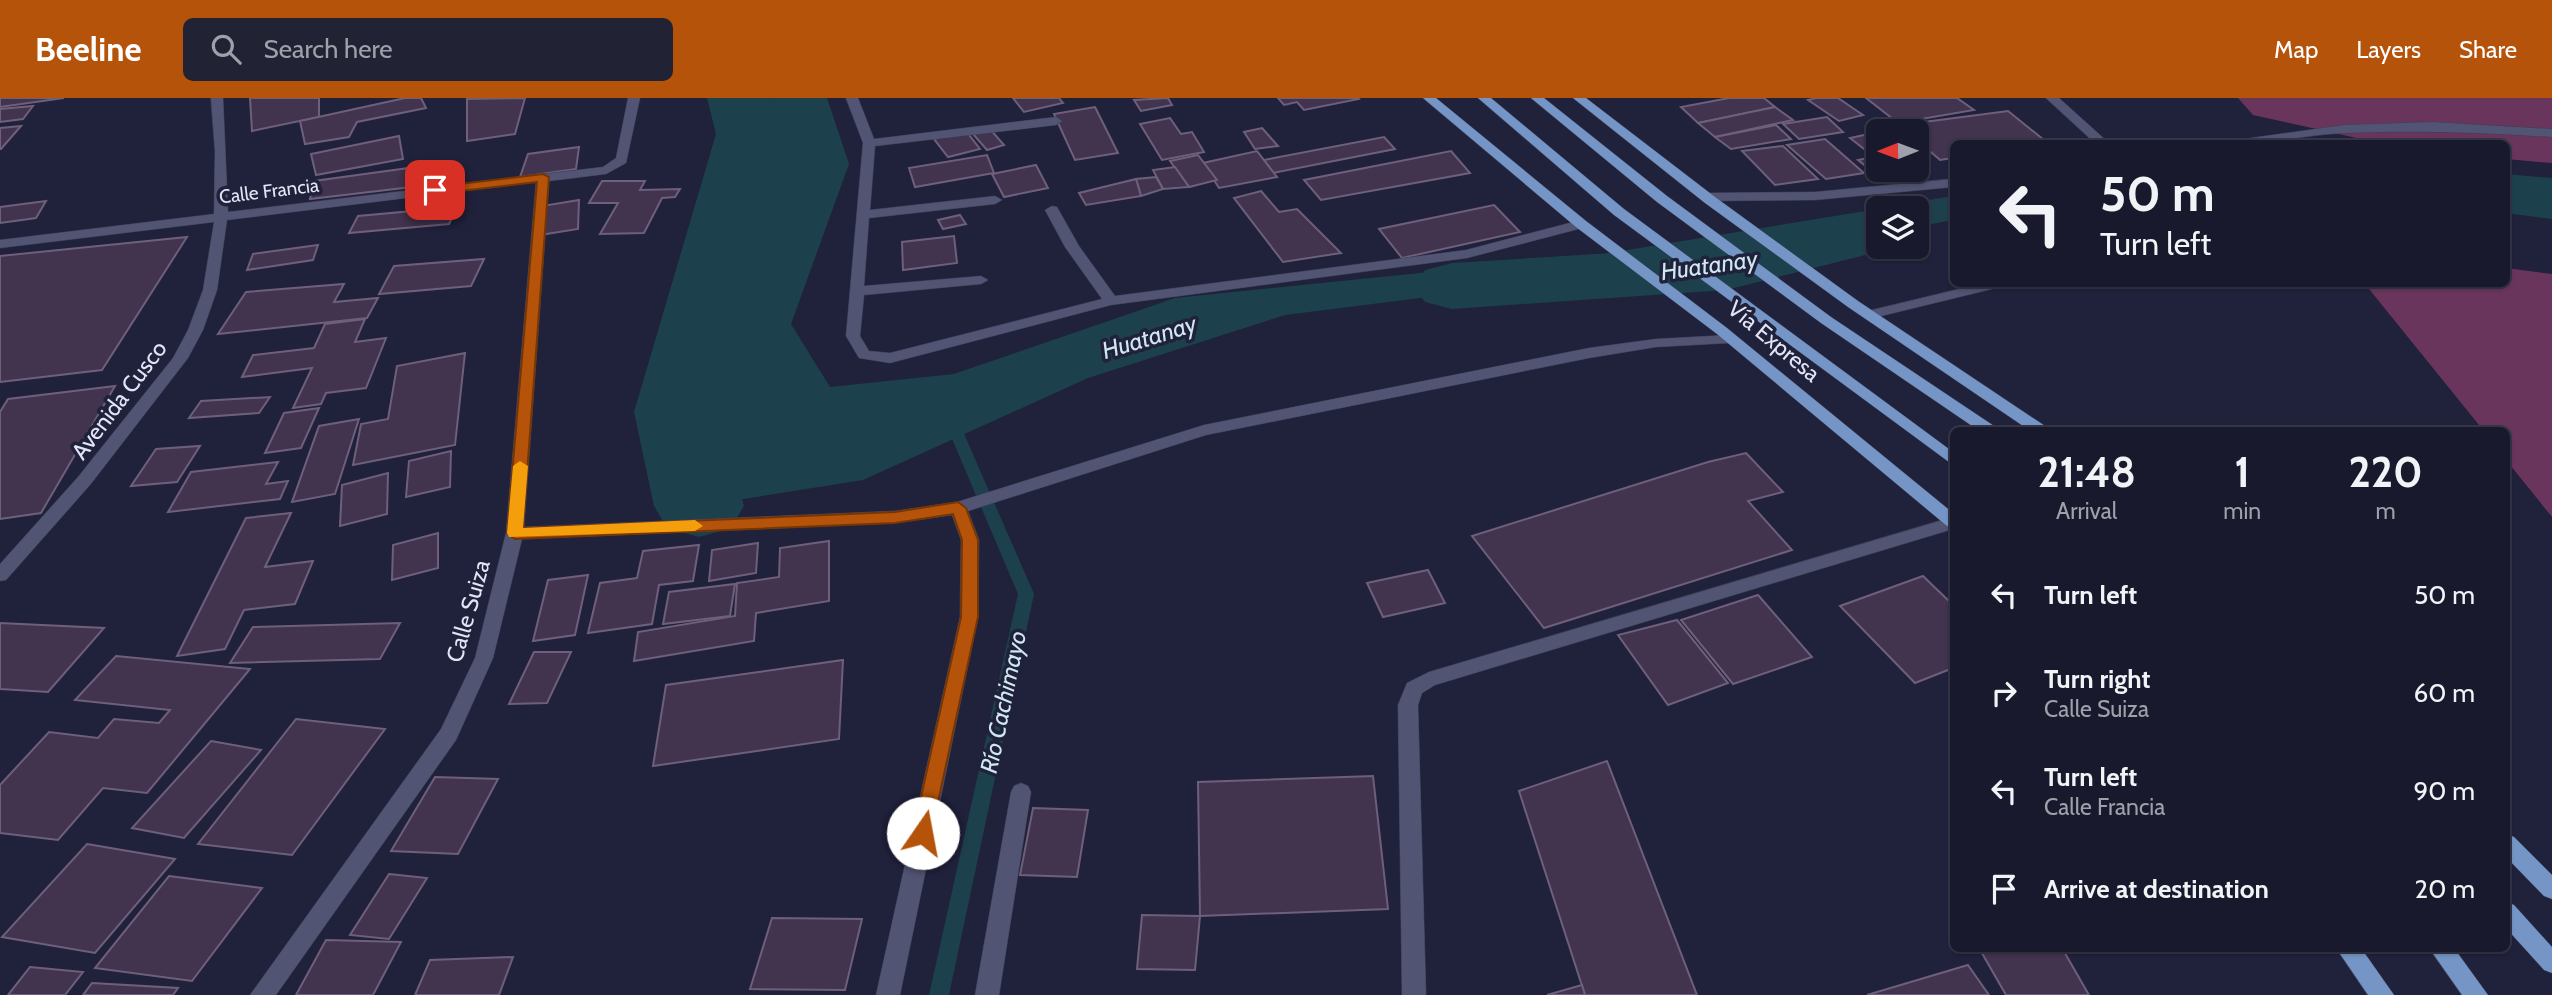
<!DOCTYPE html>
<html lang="en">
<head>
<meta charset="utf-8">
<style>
  body { margin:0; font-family:Cabin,sans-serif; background:#212234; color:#f1f3f6; height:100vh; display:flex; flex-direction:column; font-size:26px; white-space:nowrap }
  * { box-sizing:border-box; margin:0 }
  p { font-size:23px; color:#9fa0a9 }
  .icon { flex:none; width:38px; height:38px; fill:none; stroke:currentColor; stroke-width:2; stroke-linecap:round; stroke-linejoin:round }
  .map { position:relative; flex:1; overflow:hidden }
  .side { position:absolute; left:1950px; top:329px; width:560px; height:525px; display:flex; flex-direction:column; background:#18192c; border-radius:10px; box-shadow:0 2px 5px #0004,0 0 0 2px #363848 }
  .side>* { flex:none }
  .top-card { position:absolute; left:1950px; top:42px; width:560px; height:147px; border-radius:10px; box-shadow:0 2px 5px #0004,0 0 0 2px #363848; background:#18192c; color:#f1f3f6; overflow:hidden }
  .needle { width:46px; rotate:269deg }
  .fabs { position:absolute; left:1866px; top:21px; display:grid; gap:14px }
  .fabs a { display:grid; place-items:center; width:63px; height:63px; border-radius:10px; background:#18192c; box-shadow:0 2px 5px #0004,0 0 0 2px #363848; font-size:35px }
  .pin { position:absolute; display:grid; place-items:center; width:60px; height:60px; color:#fff; margin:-30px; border-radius:14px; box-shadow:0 4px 10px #0006 }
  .me { position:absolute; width:77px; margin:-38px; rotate:12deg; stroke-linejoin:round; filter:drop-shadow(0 0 5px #0008) }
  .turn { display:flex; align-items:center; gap:24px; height:147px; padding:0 35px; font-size:32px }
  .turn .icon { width:91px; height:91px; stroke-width:2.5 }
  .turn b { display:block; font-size:49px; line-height:60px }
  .eta { display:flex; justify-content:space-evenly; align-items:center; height:119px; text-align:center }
  .eta b { font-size:42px; font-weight:700; line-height:49px }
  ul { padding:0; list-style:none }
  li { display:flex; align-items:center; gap:21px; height:98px; padding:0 35px }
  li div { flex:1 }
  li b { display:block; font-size:26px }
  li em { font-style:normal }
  header { display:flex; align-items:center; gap:42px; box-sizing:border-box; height:98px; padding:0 35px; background:#b45309; color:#fff }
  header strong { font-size:33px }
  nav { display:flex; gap:38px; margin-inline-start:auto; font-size:24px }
  .search { width:490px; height:63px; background:#212234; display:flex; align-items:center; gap:18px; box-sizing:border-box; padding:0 24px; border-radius:10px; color:#9fa0a9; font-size:26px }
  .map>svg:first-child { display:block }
  .green { fill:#69355d }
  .water { fill:#1d404d }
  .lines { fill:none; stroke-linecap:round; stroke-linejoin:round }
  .stream { fill:#1d404d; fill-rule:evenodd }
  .river { fill:#1d404d; fill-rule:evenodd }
  .building { fill:#42334e; stroke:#6e5f7c; stroke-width:2 }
  .minor-casing { stroke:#3e3e55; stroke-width:1 }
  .major-casing { stroke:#3e3e55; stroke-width:1 }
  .minor { fill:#515472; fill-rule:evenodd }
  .major { fill:#7495c5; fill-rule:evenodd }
  .route { fill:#b45309; stroke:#753606; stroke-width:2 }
  .slow { fill:#f59e0b }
  .labels { text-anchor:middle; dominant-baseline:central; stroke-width:7; stroke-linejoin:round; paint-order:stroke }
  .far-street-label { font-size:19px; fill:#e3e5f7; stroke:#20213b }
  .street-label { font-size:23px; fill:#e3e5f7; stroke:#20213b }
  .water-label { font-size:24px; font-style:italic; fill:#cfe8f2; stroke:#20213b }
</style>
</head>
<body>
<header>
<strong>Beeline</strong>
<div class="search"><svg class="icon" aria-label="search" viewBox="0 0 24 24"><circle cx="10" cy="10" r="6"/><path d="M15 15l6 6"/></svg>Search here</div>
<nav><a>Map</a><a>Layers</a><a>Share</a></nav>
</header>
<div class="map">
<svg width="2552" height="897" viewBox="0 0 2552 897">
  <rect width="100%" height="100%" fill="#20213b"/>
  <g class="green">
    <path d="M 2238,0 L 2552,0 L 2552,65 L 2506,61 L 2506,46 L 2379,45 L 2253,17 Z"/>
    <path d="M 2506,170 L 2552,176 L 2552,419 L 2506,362 L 2506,332 L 2483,332 L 2365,186 L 2506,186 Z"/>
  </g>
  <g class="water">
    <path d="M 738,0 L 827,0 L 849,66 L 791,226 L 830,289 L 954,276 L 1175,200 L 1597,157 L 1878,111 L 1878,137 L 1801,152 L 1285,217 L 1088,280 L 863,382 L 699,408 L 676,314 L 749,36 Z"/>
    <path d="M 2506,76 L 2552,80 L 2552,121 L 2506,115 Z"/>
    <path d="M 1953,98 L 1953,122 L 1916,129 L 1916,110 L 1880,110 Z"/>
  </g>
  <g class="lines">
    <path class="stream" d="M 951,317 L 958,322 L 1034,496 L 949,897 L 929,897 L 1018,496 L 944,322 Z"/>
    <g class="river">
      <path d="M 707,0 L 769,0 L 782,36 L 718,314 L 744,408 L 731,430 L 699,439 L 667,430 L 654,408 L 634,314 L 716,36 Z"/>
      <path d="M 1878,111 L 1878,149 L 1897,149 L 1726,192 L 1452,211 L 1425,204 L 1414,188 L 1425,172 L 1452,165 L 1726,148 Z"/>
    </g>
  </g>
  <g class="building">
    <path d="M 0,0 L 64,0 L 0,9 Z"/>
    <path d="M 250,0 L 319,0 L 319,19 L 252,33 Z"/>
    <path d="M 405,0 L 421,0 L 426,10 L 357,24 L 349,39 L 305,46 L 300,23 Z"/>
    <path d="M 525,0 L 515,36 L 467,43 L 467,1 Z"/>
    <path d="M 1013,0 L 1059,0 L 1063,5 L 1024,14 Z"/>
    <path d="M 1168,0 L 1172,7 L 1141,13 L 1134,2 Z"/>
    <path d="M 1278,0 L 1358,0 L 1359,1 L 1304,12 L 1297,4 L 1284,7 Z"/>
    <path d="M 1729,0 L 1764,0 L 1775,9 L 1698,25 L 1681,9 Z"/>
    <path d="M 1816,0 L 1838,0 L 1863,17 L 1839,23 L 1808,2 Z"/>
    <path d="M 1866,0 L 1957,0 L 1974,12 L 1898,25 Z"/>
    <path d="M 33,8 L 23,21 L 0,24 L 0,11 Z"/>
    <path d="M 1095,9 L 1118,55 L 1075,62 L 1054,16 Z"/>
    <path d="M 1775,9 L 1793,22 L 1715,39 L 1698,25 Z"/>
    <path d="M 2008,13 L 2049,46 L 1953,46 L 1953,60 L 1940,62 L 1916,41 L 1916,33 L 1908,33 L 1901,27 Z"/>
    <path d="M 1827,19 L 1843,34 L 1799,41 L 1783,26 Z"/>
    <path d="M 1170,20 L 1181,36 L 1192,34 L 1204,54 L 1162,62 L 1140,26 Z"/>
    <path d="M 1776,27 L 1791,41 L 1731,51 L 1715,39 Z"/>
    <path d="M 21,28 L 1,51 L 0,51 L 0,30 Z"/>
    <path d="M 1262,30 L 1278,48 L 1255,51 L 1244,34 Z"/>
    <path d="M 990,31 L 1004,47 L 987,52 L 973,36 Z"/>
    <path d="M 966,33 L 980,51 L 948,59 L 934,41 Z"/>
    <path d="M 1878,34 L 1878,48 L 1864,51 L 1850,40 Z"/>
    <path d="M 399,38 L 403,61 L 316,77 L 311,56 Z"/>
    <path d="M 1384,39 L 1395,51 L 1273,75 L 1264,62 Z"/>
    <path d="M 1825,41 L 1864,75 L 1826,81 L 1787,47 Z"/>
    <path d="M 1783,48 L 1818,81 L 1775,87 L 1742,53 Z"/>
    <path d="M 579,49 L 576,71 L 520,79 L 528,56 Z"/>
    <path d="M 1257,53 L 1277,79 L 1219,90 L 1203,65 Z"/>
    <path d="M 1451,53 L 1470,75 L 1321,102 L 1304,82 Z"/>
    <path d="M 987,57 L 994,75 L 915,89 L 909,70 Z"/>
    <path d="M 1198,57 L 1217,82 L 1189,89 L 1170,63 Z"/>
    <path d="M 1878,58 L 1878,72 L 1883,72 L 1873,74 L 1858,62 Z"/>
    <path d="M 452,64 L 437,86 L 310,101 L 314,83 Z"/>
    <path d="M 1036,67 L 1048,90 L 1004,99 L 992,76 Z"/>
    <path d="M 1175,69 L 1189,89 L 1163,91 L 1153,72 Z"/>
    <path d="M 1156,79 L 1163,91 L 1141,98 L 1136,81 Z"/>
    <path d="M 1136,81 L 1141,98 L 1086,107 L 1079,95 Z"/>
    <path d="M 602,83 L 645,83 L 640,92 L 680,91 L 675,99 L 662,100 L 644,135 L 600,136 L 618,105 L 589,105 Z"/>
    <path d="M 1261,93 L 1279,114 L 1297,111 L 1341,155 L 1283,164 L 1234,100 Z"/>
    <path d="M 579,102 L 578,131 L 540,137 L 542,108 Z"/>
    <path d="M 46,103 L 36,120 L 0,125 L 0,109 Z"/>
    <path d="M 1494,107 L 1520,134 L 1402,160 L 1379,131 Z"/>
    <path d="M 457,109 L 449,126 L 349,135 L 358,118 Z"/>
    <path d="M 960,117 L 966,126 L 943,131 L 938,122 Z"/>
    <path d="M 954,138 L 957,165 L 903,172 L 902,144 Z"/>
    <path d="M 187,139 L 102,272 L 0,284 L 0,158 Z"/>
    <path d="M 318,147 L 313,162 L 247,172 L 253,156 Z"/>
    <path d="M 484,161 L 471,188 L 379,196 L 394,168 Z"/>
    <path d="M 344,186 L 334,204 L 378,200 L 367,220 L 218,236 L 246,194 Z"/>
    <path d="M 365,221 L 355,244 L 386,240 L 366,290 L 326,295 L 321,306 L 293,310 L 312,270 L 242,279 L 253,257 L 314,250 L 325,226 Z"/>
    <path d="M 465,255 L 455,347 L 353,367 L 361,326 L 388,321 L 397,268 Z"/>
    <path d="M 115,288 L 41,415 L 0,421 L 0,314 L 8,301 Z"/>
    <path d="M 270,299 L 259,315 L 189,320 L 201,303 Z"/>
    <path d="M 319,310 L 301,350 L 265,355 L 284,315 Z"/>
    <path d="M 359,321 L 335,396 L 292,404 L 319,328 Z"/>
    <path d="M 200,348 L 177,384 L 131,388 L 156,351 Z"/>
    <path d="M 451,353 L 450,389 L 406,399 L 409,363 Z"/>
    <path d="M 1746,355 L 1783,394 L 1748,403 L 1792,452 L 1544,530 L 1472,438 L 1708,364 Z"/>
    <path d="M 278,364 L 266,386 L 288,383 L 280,401 L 168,414 L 191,374 Z"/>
    <path d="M 388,375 L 387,416 L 340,428 L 342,387 Z"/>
    <path d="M 291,415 L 265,469 L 313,463 L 295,506 L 244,512 L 225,551 L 177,558 L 246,420 Z"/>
    <path d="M 438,435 L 438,470 L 392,482 L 393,447 Z"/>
    <path d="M 829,443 L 829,503 L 756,515 L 754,543 L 634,563 L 638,534 L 735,518 L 737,485 L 779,479 L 780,450 Z"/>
    <path d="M 758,445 L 756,475 L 709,483 L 712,452 Z"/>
    <path d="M 699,447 L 693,483 L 659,487 L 652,526 L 588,535 L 600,485 L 637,480 L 643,453 Z"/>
    <path d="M 1428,472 L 1445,505 L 1383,519 L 1367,485 Z"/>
    <path d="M 588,477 L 575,537 L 533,543 L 548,482 Z"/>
    <path d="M 1923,478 L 1953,507 L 1953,570 L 1915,585 L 1840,508 Z"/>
    <path d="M 735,486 L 730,518 L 663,526 L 669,494 Z"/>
    <path d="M 1758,497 L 1812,559 L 1733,586 L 1681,522 Z"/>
    <path d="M 1677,522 L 1728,585 L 1668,607 L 1618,537 Z"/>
    <path d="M 0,525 L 104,530 L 48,594 L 0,591 Z"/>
    <path d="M 400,525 L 380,561 L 230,565 L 253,529 Z"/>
    <path d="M 534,554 L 571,554 L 547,605 L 509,606 Z"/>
    <path d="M 116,558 L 250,571 L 147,695 L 103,690 L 58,742 L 0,735 L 0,687 L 49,634 L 98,640 L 114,621 L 159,625 L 170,612 L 75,602 Z"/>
    <path d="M 843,562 L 839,641 L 653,668 L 666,587 Z"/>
    <path d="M 296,621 L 385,631 L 292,757 L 198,746 Z"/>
    <path d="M 211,643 L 261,652 L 184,740 L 132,730 Z"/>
    <path d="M 1607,663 L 1697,897 L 1585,897 L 1519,693 Z"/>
    <path d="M 1373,678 L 1388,811 L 1200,818 L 1198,684 Z"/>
    <path d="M 435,679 L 498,681 L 458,756 L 391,753 Z"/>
    <path d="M 1033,710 L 1088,712 L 1077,779 L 1020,777 Z"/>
    <path d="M 87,746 L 175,761 L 95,855 L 2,839 Z"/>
    <path d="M 389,776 L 427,780 L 389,841 L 350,837 Z"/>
    <path d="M 169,778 L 262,790 L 192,883 L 95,870 Z"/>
    <path d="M 1142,817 L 1200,818 L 1195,872 L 1137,871 Z"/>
    <path d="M 772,820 L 862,821 L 845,892 L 750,891 Z"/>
    <path d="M 326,842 L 401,844 L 373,897 L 296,897 Z"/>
    <path d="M 1979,850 L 2062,850 L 2089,897 L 2006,897 Z"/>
    <path d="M 513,859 L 499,897 L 415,897 L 430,862 Z"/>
    <path d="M 1968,867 L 1989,897 L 1867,897 Z"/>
    <path d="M 30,869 L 83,874 L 65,897 L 8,897 Z"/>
    <path d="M 92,885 L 178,890 L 173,897 L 83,897 Z"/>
    <path d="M 1582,887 L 1585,897 L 1547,897 Z"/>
  </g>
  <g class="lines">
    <g class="minor-casing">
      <g id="minor">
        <path d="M 211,0 L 223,0 L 228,114 L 603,69 L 616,60 L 628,0 L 640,0 L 626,65 L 606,76 L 549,83 L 524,429 L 895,413 L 957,404 L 1204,327 L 1589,250 L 1656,241 L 1729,237 L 1736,241 L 1729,245 L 1656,249 L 1589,260 L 1206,337 L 968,413 L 979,442 L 978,519 L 900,897 L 876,897 L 960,519 L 961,442 L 952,417 L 895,425 L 522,441 L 493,560 L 456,642 L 276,897 L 250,897 L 441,631 L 475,560 L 506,435 L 536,84 L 227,122 L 217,192 L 203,232 L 188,260 L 90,387 L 6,482 L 0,483 L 0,466 L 78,379 L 173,260 L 188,232 L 203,192 L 214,124 L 0,150 L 0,142 L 214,116 L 215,54 Z"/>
        <path d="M 846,0 L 858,0 L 874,41 L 1056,19 L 1062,23 L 1056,27 L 875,48 L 870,112 L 995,98 L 1002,102 L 995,106 L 869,120 L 864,188 L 981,178 L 988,182 L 981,186 L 864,197 L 860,238 L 869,253 L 890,255 L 1102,201 L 1065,149 L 1045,112 L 1052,108 L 1057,109 L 1079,148 L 1115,198 L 1466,152 L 1581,122 L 1588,126 L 1586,129 L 1467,160 L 1111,207 L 890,265 L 859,260 L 846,238 L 863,45 Z"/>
        <path d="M 2046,0 L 2059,0 L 2110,46 L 2096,46 Z"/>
        <path d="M 2432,24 L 2552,31 L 2552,39 C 2484,35 2417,32 2348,35 C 2309,36 2271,46 2231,46 L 2237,42 L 2344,27 Z"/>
        <path d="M 1953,81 L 1953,89 L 1815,102 L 1706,103 L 1699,99 L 1706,95 L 1815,94 Z"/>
        <path d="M 1980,186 L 2002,186 L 2000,189 L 1869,221 L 1862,217 L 1864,214 Z"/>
        <path d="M 1953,419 L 1953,431 L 1435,587 L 1422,595 L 1418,607 L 1426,897 L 1402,897 L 1398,607 L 1407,585 L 1429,574 Z"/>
        <path d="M 1021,685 L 1028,688 L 1031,694 L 999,897 L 975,897 L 1011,694 L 1014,688 Z"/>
      </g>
    </g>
    <g class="major-casing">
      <g id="major">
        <path d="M 1423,0 L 1436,0 L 1586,123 L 1727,230 L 1953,415 L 1953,430 L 1947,428 L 1717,236 L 1576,129 Z"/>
        <path d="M 1478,0 L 1491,0 L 1624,111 L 1953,354 L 1953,367 L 1614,117 Z"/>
        <path d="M 1531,0 L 1544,0 L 1667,98 L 1831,219 L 1994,328 L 1996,332 L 1978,332 L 1821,225 L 1657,104 Z"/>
        <path d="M 1573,0 L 1586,0 L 1715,99 L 1858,203 L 2045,328 L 2047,332 L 2029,332 L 1848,209 L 1705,105 Z"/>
        <path d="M 2506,736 L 2514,739 L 2552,777 L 2552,801 L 2544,798 L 2506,759 Z"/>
        <path d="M 2506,804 L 2514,807 L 2552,849 L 2552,875 L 2544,872 L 2506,830 Z"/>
        <path d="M 2336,850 L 2361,850 L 2394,897 L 2368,897 Z"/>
        <path d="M 2429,850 L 2454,850 L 2488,897 L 2462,897 Z"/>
      </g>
    </g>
    <use href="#minor" class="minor"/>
    <use href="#major" class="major"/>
  </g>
  <path class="route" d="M 543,76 L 549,79 L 523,430 L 895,414 L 958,404 L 966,410 L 978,442 L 978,519 L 930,741 L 916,741 L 913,735 L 961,519 L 962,442 L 953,416 L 895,425 L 515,441 L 507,435 L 537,84 L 435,96 L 429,92 L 435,89 Z"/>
  <path class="slow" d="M 520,363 L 528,368 L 523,430 L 695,422 L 703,428 L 695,433 L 509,439 L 507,435 L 513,368 Z"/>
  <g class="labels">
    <g class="far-street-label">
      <text transform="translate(269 93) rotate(-7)">Calle Francia</text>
    </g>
    <g class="street-label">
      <text transform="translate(1774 243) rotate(40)">Vía Expresa</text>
      <text transform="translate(119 302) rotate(-53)">Avenida Cusco</text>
      <text transform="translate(468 513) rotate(-74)">Calle Suiza</text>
    </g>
    <g class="water-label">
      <text transform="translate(1709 167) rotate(-8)">Huatanay</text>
      <text transform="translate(1149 239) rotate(-17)">Huatanay</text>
      <text transform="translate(1003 604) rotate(-78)">Río Cachimayo</text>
    </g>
  </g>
</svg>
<div class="fabs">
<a><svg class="needle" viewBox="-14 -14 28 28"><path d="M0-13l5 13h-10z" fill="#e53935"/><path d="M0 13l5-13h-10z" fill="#9fa0a9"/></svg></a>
<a><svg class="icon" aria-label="layers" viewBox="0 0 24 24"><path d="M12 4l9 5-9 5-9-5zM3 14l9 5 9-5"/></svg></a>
</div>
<div class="pin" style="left:435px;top:92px;background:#d93025"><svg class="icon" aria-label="arrive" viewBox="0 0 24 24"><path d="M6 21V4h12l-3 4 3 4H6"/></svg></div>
<svg class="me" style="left:923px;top:735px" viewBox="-20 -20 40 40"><circle r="19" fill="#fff"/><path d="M0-13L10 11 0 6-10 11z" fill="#b45309"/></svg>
<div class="top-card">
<div class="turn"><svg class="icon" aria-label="left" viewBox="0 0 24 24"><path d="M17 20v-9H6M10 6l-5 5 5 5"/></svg><div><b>50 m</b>Turn left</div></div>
</div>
<section class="side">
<div class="eta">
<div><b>21:48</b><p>Arrival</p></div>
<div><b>1</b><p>min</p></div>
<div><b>220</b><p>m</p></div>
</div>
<ul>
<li><svg class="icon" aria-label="left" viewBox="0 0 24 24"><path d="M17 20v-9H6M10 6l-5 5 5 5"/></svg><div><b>Turn left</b></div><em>50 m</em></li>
<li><svg class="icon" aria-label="right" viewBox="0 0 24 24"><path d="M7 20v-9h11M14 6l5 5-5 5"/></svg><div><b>Turn right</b><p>Calle Suiza</p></div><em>60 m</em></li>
<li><svg class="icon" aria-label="left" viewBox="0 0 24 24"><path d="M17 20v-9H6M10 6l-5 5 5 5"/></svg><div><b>Turn left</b><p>Calle Francia</p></div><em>90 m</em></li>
<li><svg class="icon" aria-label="arrive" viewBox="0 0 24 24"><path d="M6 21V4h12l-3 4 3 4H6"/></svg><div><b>Arrive at destination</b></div><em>20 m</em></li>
</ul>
</section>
</div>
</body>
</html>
